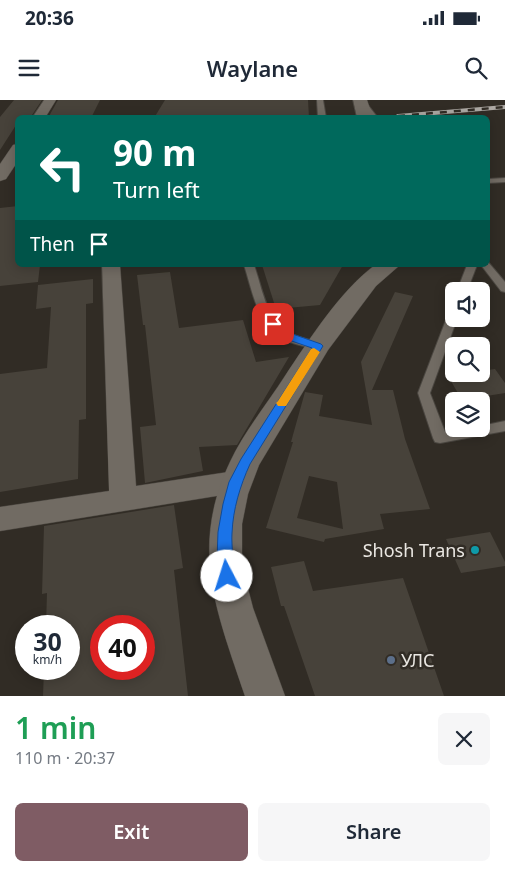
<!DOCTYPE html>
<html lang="en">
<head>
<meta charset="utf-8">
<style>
  body { margin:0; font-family:"Noto Sans",sans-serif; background:#f6f6f7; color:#1f2937; height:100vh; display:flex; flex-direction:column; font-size:19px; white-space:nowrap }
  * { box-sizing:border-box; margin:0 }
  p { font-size:16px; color:#747a83 }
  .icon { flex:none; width:28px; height:28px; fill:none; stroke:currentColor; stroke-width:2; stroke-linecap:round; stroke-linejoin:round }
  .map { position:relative; height:596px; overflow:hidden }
  .side { display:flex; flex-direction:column; background:#fff; flex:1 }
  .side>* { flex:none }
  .hud { position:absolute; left:15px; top:15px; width:475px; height:152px; border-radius:8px; box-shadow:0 2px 12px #0003; background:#00695c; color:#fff; overflow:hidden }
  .tools { position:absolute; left:445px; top:182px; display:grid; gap:10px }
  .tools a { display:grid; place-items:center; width:45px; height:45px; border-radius:8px; background:#fff; box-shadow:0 2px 12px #0003; font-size:25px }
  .speed { position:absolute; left:15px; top:515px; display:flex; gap:10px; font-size:25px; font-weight:700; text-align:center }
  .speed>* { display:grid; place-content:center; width:65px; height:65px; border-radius:50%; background:#fff; box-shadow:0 2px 12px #0003; line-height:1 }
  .speed small { font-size:12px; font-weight:400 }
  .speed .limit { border:8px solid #d22; background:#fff; color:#111 }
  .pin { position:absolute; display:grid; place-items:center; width:42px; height:42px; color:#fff; margin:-21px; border-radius:10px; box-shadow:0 2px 8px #0006 }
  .me { position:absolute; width:55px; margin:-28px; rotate:355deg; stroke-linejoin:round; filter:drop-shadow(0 0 4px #0008) }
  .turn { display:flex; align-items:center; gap:18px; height:105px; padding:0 15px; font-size:22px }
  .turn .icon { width:65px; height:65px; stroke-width:2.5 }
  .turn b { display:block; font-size:35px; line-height:42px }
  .then { display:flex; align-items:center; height:48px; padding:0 15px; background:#0003; gap:10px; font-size:19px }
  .round { display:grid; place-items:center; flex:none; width:52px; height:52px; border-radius:8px; background:#f6f6f7 }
  .headline { display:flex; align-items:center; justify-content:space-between; height:85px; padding:0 15px }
  h1 { font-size:30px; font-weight:600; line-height:38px; color:#1e9e55 }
  .button { display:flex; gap:10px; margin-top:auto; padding:10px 15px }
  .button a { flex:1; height:58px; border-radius:8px; background:#7f5c64; color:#fff; font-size:20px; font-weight:600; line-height:58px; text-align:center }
  .button a+a { background:#f6f6f7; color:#1f2937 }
  .status { display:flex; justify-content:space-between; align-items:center; height:35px; padding:0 25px; background:#fff; direction:ltr }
  .status svg { height:14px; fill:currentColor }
  header { display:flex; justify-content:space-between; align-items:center; height:65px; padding:0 15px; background:#fff; font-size:22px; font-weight:600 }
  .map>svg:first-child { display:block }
  .building { fill:#47423a; fill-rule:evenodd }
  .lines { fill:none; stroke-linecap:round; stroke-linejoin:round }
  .service-casing { stroke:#4b4741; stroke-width:2 }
  .minor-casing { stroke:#4b4741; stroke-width:1 }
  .tertiary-casing { stroke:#4b4741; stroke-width:1 }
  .service { fill:#716b63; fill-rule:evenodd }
  .minor { fill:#716b63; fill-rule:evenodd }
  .tertiary { fill:#716b63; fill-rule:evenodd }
  .rail-casing { stroke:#ada9a4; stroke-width:4 }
  .rail { stroke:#312c25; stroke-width:2.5; stroke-dasharray:7; stroke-linecap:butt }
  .route { fill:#1a73e8; stroke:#114b97 }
  .slow { fill:#f59e0b }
  .culture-dot { fill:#0f9aa8; stroke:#312c25; stroke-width:2 }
  .service-dot { fill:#5c6f8a; stroke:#312c25; stroke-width:2 }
  .labels { text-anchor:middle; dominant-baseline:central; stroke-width:5; stroke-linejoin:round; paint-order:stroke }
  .near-poi-label { font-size:18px; fill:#eae7e2; stroke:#312c25; text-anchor:end }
</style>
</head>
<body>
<div class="status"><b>20:36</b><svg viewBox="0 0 49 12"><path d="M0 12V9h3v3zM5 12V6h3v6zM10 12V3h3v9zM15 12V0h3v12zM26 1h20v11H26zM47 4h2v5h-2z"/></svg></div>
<header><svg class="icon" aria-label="menu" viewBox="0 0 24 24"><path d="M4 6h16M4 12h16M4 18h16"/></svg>Waylane<svg class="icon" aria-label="search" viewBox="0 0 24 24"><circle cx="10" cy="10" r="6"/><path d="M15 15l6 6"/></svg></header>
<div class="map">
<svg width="505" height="596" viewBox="0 0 505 596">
  <rect width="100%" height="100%" fill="#312c25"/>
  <g class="building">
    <path d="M 14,0 L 42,0 L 30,18 L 18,18 L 18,22 L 0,50 L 0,17 Z"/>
    <path d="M 58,0 L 100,0 L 91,18 L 48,18 Z"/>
    <path d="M 165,0 L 308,0 L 309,18 L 154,18 Z"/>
    <path d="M 18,106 L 18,165 L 40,165 L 38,182 L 0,186 L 0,108 Z"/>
    <path d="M 262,165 L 343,165 L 320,205 L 276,209 Z"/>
    <path d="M 170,172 L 179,228 L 243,220 L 256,262 L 289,257 L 237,345 L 199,347 L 203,371 L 145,383 L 140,327 L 156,325 L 145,225 L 143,225 L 137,175 Z"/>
    <path d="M 93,179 L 93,203 L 86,204 L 86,319 L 79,320 L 78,379 L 0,392 L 0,274 L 47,268 L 51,207 L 36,209 L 38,185 Z"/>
    <path d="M 395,192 L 413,196 L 372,290 L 393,290 L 405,339 L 430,409 L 380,414 L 384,429 L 325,439 L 324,442 L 266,428 L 293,342 L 291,342 L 305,292 L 323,295 L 319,316 L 372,325 L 361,262 ZM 309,376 L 337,382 L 343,429 L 297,418 Z"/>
    <path d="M 495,269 L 505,283 L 505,293 L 462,300 L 448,276 L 481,274 L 481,271 Z"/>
    <path d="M 174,405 L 183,468 L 174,470 L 188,596 L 43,596 L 44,569 L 69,569 L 69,526 L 46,526 L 47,493 L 42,494 L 44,426 ZM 101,526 L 144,526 L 144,569 L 101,569 Z"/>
    <path d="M 490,432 L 505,462 L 505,466 L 461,473 L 446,439 Z"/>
    <path d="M 304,461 L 313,491 L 403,478 L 444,596 L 315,596 L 284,506 L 281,506 L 271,467 Z"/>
  </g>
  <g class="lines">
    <g class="service-casing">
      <g id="service">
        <path d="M 317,0 L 323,0 L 326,18 L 318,18 Z"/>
        <path d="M 357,0 L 364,0 L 378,18 L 371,18 Z"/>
        <path d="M 505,78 L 505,82 L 488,83 L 488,79 Z"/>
        <path d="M 488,162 L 505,182 L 505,192 L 501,191 L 481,165 L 488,165 Z"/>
        <path d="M 244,165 L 254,165 C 262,187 266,220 289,233 C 299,238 311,240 322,243 L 324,246 L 322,249 L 318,250 C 306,246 291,244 280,238 C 257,223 252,189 244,165 Z"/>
        <path d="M 467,165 L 477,165 L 467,191 L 457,191 Z"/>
        <path d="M 454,209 L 454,219 L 457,219 L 430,293 L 445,332 L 463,329 L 481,329 L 481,326 L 505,321 L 505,331 L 440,343 L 435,342 L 433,338 L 418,293 L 449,212 Z"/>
      </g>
    </g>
    <g class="minor-casing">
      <g id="minor">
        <path d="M 44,0 L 56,0 L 45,18 L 32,18 Z"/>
        <path d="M 18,44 L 18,61 L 6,79 L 0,81 L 0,64 L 13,45 Z"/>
        <path d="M 102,165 L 120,165 L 136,386 L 235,371 L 244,374 L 248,382 L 244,390 L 235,393 L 0,431 L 0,407 L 109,391 Z"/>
      </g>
    </g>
    <g class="tertiary-casing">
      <g id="tertiary">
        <path d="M 353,0 L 367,0 L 373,18 L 357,18 Z"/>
        <path d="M 375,165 L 400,165 L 376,186 L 328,250 L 259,365 L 248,394 L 242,424 L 242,453 L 246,481 L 253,508 L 285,596 L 245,596 C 217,512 189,449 230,362 C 244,332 267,304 285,276 C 309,240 340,191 375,165 Z"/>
      </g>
    </g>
    <use href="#service" class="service"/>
    <use href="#minor" class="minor"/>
    <use href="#tertiary" class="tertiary"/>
    <g class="rail-casing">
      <path id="rail" d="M 398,16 L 505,7"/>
    </g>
    <use href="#rail" class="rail"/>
  </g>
  <path class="route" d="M 273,220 L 277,221 L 287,232 L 321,244 L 323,246 L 250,364 C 240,386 233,409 232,433 C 231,444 235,472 232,480 L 227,482 L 222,480 L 217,460 L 218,432 L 223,404 L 229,382 L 241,359 L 312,248 L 280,237 L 268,224 Z"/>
  <path class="slow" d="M 314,248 L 320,252 L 286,306 L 278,306 L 276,303 L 278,301 L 311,249 Z"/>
  <circle class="culture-dot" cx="475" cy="450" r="5"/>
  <circle class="service-dot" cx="391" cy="560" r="5"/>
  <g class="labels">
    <g class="near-poi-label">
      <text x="465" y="450">Shosh Trans</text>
      <text x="401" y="560" text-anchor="start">УЛС</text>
    </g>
  </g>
</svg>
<div class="tools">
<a><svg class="icon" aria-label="sound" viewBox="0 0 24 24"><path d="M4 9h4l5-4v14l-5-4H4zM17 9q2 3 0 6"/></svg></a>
<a><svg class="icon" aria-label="search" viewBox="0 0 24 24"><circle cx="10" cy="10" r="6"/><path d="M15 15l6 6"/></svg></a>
<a><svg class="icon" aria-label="layers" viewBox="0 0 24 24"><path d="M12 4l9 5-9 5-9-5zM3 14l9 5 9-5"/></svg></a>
</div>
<div class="speed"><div>30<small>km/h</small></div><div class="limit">40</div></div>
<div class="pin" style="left:273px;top:224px;background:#d93025"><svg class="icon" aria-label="arrive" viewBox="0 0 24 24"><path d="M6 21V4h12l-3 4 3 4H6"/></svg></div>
<svg class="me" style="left:227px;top:476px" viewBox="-20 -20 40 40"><circle r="19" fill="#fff"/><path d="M0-13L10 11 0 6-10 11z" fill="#1a73e8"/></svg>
<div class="hud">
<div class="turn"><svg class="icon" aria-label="left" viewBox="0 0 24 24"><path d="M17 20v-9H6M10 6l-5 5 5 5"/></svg><div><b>90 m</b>Turn left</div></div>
<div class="then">Then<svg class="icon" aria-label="arrive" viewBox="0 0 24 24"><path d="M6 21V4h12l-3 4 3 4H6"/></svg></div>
</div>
</div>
<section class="side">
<div class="headline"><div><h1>1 min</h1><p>110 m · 20:37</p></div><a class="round"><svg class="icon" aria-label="close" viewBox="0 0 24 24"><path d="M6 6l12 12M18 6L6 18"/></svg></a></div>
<div class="button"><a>Exit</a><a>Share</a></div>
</section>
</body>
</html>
